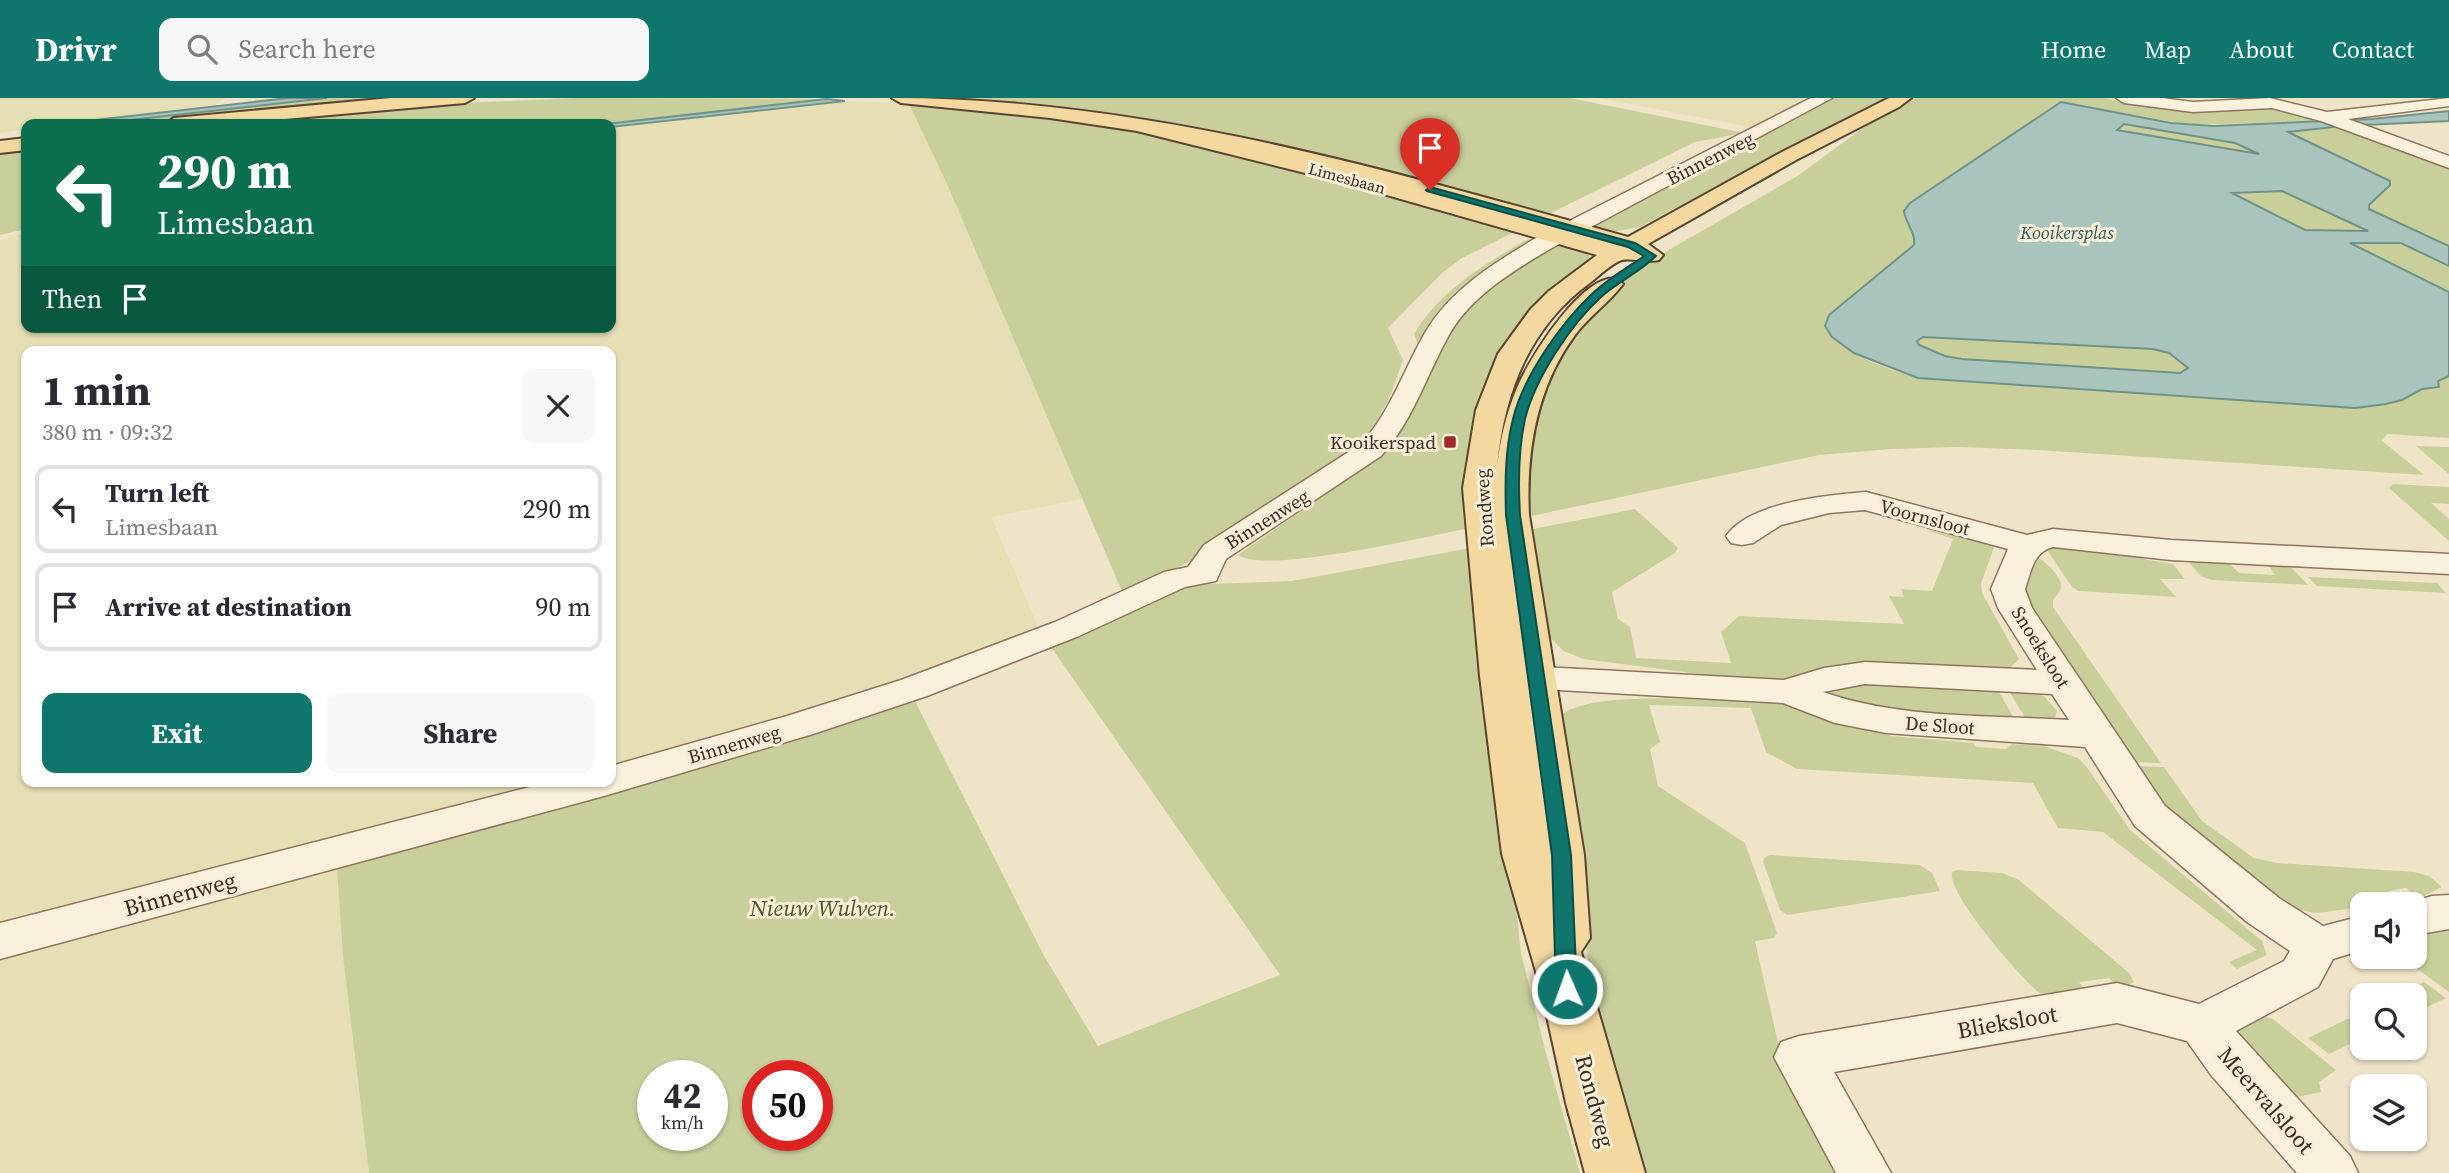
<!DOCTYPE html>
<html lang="en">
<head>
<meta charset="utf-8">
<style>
  body { margin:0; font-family:"Source Serif 4",serif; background:#f7f7f7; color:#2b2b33; height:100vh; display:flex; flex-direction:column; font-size:26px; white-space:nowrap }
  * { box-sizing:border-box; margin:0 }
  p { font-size:23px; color:#7c7c81 }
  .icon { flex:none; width:38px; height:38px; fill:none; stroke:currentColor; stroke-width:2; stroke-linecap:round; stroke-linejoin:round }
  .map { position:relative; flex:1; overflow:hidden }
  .panel { position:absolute; left:21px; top:248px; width:595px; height:441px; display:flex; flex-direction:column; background:#fff; border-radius:14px; box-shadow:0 2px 5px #0004 }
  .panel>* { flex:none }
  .top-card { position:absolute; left:21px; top:21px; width:595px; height:214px; border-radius:14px; box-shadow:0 2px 5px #0004; background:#0b6e4f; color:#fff; overflow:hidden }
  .tools { position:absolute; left:2350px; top:794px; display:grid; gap:14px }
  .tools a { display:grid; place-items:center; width:77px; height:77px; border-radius:14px; background:#fff; box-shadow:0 2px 5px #0004; font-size:35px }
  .speed { position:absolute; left:637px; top:962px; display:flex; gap:14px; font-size:35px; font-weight:700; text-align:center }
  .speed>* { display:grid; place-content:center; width:91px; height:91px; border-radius:50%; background:#fff; box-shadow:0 2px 5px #0004; line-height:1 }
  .speed small { font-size:18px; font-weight:400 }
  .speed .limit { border:10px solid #d22; background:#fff; color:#111 }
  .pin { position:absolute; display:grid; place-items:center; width:60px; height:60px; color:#fff; margin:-72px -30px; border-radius:50% 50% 50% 0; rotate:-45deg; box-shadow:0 0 7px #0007 }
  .pin .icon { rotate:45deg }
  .me { position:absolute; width:77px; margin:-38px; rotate:358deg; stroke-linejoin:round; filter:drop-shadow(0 0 5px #0008) }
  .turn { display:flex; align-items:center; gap:24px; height:147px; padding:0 21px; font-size:32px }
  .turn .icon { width:91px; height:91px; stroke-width:2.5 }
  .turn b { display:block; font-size:49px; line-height:60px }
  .then { display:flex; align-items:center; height:66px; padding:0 21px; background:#0003; gap:14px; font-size:26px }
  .round { display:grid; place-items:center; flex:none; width:74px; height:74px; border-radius:14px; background:#f7f7f7 }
  .head { display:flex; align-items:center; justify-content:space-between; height:119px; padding:0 21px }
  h1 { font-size:42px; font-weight:700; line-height:52px }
  .button { display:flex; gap:14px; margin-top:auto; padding:14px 21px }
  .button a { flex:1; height:80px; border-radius:14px; background:#0f766e; color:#fff; font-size:28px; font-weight:700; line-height:80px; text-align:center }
  .button a+a { background:#f7f7f7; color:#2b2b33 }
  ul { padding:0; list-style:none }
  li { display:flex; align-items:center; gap:21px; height:88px; margin:0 14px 10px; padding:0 7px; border:4px solid #e1e1e2; border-radius:14px }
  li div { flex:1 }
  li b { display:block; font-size:26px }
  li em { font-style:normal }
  header { display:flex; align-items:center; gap:42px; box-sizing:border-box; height:98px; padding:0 35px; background:#0f766e; color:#fff }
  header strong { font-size:33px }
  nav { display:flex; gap:38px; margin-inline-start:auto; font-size:24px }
  .search { width:490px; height:63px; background:#f7f7f7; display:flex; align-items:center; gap:18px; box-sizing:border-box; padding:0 24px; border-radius:14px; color:#7c7c81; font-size:26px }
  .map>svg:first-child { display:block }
  .farmland { fill:#e6deb5 }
  .green { fill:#c9cf9b; fill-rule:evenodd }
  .water { fill:#a9c4bc; stroke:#6f938a; stroke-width:2; fill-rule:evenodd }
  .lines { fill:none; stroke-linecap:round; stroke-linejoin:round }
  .minor-casing { stroke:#8d765c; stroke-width:3 }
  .major-casing { stroke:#5b4430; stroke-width:4 }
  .minor { fill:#faf1dc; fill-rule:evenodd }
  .major { fill:#f3d9a0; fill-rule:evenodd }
  .route { fill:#0f766e; stroke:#0a4d48; stroke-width:2 }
  .poi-dot { fill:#9e2a2b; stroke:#f7eed8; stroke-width:2.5 }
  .labels { text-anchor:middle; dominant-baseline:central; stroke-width:6; stroke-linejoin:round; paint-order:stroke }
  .far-street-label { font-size:16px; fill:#3d2e20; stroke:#f7eed8 }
  .far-water-label { font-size:18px; font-style:italic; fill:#2f5d5a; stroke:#f7eed8 }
  .street-label { font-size:19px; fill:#3d2e20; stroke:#f7eed8 }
  .poi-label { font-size:19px; fill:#3d2e20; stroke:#f7eed8; text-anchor:end }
  .near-street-label { font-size:23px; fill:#3d2e20; stroke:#f7eed8 }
  .near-park-label { font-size:23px; font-style:italic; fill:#4d5a26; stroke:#f7eed8 }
</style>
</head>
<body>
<header>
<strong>Drivr</strong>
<div class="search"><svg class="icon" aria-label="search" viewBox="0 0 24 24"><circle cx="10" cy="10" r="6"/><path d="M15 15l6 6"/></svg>Search here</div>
<nav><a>Home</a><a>Map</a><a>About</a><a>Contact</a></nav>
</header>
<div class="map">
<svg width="2449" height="1075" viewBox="0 0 2449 1075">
  <rect width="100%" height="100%" fill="#f0e4c8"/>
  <g class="farmland">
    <path d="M 0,0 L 226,0 L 213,7 L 60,26 L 26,26 L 26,31 L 0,35 Z"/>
    <path d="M 1600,0 L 1810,0 L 1754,30 Z"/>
    <path d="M 845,3 L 909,6 L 947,86 L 1082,401 L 991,419 L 1040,533 L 863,594 L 611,668 L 611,254 L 26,254 L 26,684 L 556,684 L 0,832 L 0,142 L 26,135 L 26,229 L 611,229 L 611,29 Z"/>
    <path d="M 337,770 L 343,858 L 369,1075 L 0,1075 L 0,857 Z"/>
  </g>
  <g class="green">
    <path d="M 321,0 L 403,0 L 144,26 L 94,26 Z"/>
    <path d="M 577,0 L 827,1 L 606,26 L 218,26 L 437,6 Z"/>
    <path d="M 955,0 L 1570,0 L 1744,35 L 1695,44 L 1551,115 L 1535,111 L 1528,114 L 1034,8 Z"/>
    <path d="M 1833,0 L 1890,0 L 1804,47 L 1758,66 L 1640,129 L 1611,134 L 1581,130 Z"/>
    <path d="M 1914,0 L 2103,0 L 2144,7 L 2257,8 L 2282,11 L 2326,23 L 2190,27 L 2061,4 L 1910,105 L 1904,113 L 1905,121 L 1915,139 L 1914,147 L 1829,217 L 1825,228 C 1844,258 1886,270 1918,280 L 2355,310 L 2386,306 L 2402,302 L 2422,291 L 2439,289 L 2438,283 L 2449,278 L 2449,340 L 2388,336 L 2381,342 L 2424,377 L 2038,352 L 1956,349 L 1891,351 L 1819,357 L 1522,420 L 1525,357 L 1541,286 L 1601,198 L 1667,153 L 1799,77 L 1860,32 Z"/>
    <path d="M 909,6 L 987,11 L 1143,32 L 1514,134 L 1462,160 L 1441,176 L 1388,230 L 1403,262 L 1391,296 L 1368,342 L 1196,460 L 1124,498 L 947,86 Z"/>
    <path d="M 2124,26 L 2235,45 L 2263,57 L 2116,32 Z"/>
    <path d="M 2344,29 L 2449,69 L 2449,148 L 2369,111 L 2369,107 L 2390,87 L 2390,83 L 2302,43 L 2288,34 Z"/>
    <path d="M 26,52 L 26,131 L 0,137 L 0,55 Z"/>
    <path d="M 2282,93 L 2370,134 L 2305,132 L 2231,95 Z"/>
    <path d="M 1528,141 L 1536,143 L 1419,249 L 1414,236 C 1439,193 1486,165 1528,141 Z"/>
    <path d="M 1558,143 L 1579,150 L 1589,157 L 1589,165 C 1540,215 1482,259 1473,333 C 1469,363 1474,398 1474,429 C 1434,437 1266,477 1238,457 L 1376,361 C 1410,327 1422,277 1448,236 C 1475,194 1516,169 1558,143 Z"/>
    <path d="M 2349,145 L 2401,145 L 2449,168 L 2449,194 Z"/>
    <path d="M 1923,239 L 2153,251 L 2169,255 L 2188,270 L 2180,275 L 1962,261 L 1945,258 L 1919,247 L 1917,243 Z"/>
    <path d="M 2416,348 L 2449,349 L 2449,376 Z"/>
    <path d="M 2393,386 L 2449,389 L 2449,406 L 2431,405 L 2449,421 L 2449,443 L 2389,390 Z"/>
    <path d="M 1635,411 L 1678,450 L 1675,455 L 1612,494 L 1618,521 L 1630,529 L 1636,560 L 1731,565 L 1721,534 L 1739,518 L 1904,526 L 1889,498 L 1904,499 L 1901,491 L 1932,493 L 1953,441 L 1927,432 L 1928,428 L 1992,446 L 1994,449 L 1981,486 L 1982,495 L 2019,561 L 2011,569 L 1986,569 L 1989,577 L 1826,570 L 1786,581 L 1723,579 L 1583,561 L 1564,553 L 1546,536 L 1523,433 Z"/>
    <path d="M 1476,449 L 1521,855 L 1547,959 L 1580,1075 L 369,1075 L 343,858 L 337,770 L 638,685 L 914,601 L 1043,856 L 1098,948 L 1280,877 L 1051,549 L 1185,487 L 1292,483 ZM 653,978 L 712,978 L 712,1038 L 653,1038 ZM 758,978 L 817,978 L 817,1038 L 758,1038 Z"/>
    <path d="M 2061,449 L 2141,456 L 2143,461 L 2173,466 L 2185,481 L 2160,481 L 2176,499 L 2078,493 L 2072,489 L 2047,452 Z"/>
    <path d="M 2037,459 C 2046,464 2059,476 2061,487 C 2062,492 2056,498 2053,502 L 2053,509 L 2161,665 L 2132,664 L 2025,502 L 2025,495 Z"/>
    <path d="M 2191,462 L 2227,463 L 2239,475 L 2275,477 L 2267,466 L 2287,465 L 2308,487 L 2211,482 L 2201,478 L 2190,466 Z"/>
    <path d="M 2308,479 L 2437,485 L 2446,495 L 2317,488 Z"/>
    <path d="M 1854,583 L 1996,589 L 2017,625 L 1882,616 L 1822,598 L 1823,591 Z"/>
    <path d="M 2007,590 L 2044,598 L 2057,613 L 2054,623 L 2029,626 Z"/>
    <path d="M 1728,602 L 1790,606 L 1891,638 L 1973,645 L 1976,649 L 2006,651 L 2012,646 L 2044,648 L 2078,660 L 2086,668 L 2130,732 L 2262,843 L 2267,857 L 2237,871 L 2229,864 L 2257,852 L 2103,734 L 2058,730 L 2033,685 L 1797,671 L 1766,654 L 1751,610 L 1649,607 L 1660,644 L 1650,651 L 1658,688 L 1745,745 L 1777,835 L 1774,840 L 1755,843 L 1778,945 L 1848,1075 L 1644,1075 C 1631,1033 1615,990 1605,947 C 1581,839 1569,730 1559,619 C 1585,593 1689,602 1728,602 Z"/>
    <path d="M 2135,668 L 2164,669 L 2202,723 L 2254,760 L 2277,765 L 2414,774 L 2429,778 L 2442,789 L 2418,801 L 2406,790 L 2389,793 L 2399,804 L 2326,814 L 2314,815 L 2285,808 L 2181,732 Z"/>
    <path d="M 1770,757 L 1920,767 L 1932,775 L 1940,793 L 1787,817 L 1780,812 L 1763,763 L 1765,759 Z"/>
    <path d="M 1957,772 L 2002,775 L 2019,782 L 2129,875 L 2134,884 L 2120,891 L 2109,880 L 2079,884 L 2089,896 L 2051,900 L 2038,894 C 2019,877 1947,796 1952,774 Z"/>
    <path d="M 2449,827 L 2449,894 L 2401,859 L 2415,859 L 2415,833 Z"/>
    <path d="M 2424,884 L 2446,900 L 2415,915 L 2415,898 L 2395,898 Z"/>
    <path d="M 2362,914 L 2362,940 L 2329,956 L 2308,940 Z"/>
    <path d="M 2263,918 L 2273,921 L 2336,972 L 2319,984 L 2321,994 L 2288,1001 L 2235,936 L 2239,931 Z"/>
  </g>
  <g class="water">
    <path d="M 288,0 L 327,0 L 94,26 L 60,26 Z"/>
    <path d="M 827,1 L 845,3 L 611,29 L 611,26 L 606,26 Z"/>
    <path d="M 2061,4 L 2171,25 L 2213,28 L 2372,21 L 2449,13 L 2449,23 L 2343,28 L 2288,34 L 2390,83 L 2390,87 L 2369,107 L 2369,111 L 2449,148 L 2449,168 L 2401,145 L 2350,145 L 2449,194 L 2449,278 L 2438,283 L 2439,289 L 2422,291 L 2402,302 L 2386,306 L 2355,310 L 1918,280 L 1854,255 L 1832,239 L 1825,228 L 1829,217 L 1914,147 C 1916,134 1905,125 1904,113 L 1910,105 ZM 2124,26 L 2235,45 L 2259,56 L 2117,32 ZM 2282,93 L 2368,133 L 2305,132 L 2232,95 ZM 1923,239 L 2153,251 L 2169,255 L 2188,270 L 2180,275 L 1962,261 L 1945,258 L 1919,247 L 1917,243 Z"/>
  </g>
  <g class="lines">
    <g class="minor-casing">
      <g id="minor">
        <path d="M 1811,0 L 1832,0 L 1550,151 C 1513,173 1471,198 1449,237 C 1426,278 1413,323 1381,358 L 1226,461 L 1216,483 L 1185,489 L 1079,538 L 927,598 L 813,636 L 604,698 L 0,861 L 0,825 L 549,684 L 611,684 L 611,668 L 787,618 L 901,582 L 1055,524 L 1164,474 L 1188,469 L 1204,447 L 1361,346 C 1390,315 1404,271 1425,235 C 1450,192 1493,166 1534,141 Z"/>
        <path d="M 2116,0 L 2162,0 L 2193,4 L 2270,0 L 2327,14 L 2449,0 L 2449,8 L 2348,21 L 2449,58 L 2449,70 L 2321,23 L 2272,10 L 2193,14 L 2124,5 Z"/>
        <path d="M 1866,394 L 2027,437 L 2053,431 L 2171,442 L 2449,456 L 2449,476 L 2171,462 L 2053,449 C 2033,454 2031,474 2025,491 L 2032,510 L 2165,708 L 2279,800 L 2323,828 L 2362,818 L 2362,852 L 2333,861 L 2318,889 L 2236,933 L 2350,1058 L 2358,1075 L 2297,1075 L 2211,977 L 2187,943 L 2117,925 L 1834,974 L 1891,1075 L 1836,1075 L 1774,959 L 1781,944 L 1799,938 L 2117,885 L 2199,906 L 2284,863 L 2290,853 L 2247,824 L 2135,728 L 2085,649 L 1886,635 L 1835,625 L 1783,605 L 1507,589 L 1494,586 L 1489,578 L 1494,570 L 1507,567 L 1784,582 L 1824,570 L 1865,564 L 2037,572 L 1998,510 L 1991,491 L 2008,451 L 1865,412 L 1829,415 L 1781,427 L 1753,445 L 1742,447 L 1731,445 L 1726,438 C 1750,404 1827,397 1866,394 ZM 1865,586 L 2052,596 L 2069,622 C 1988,617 1900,621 1823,594 Z"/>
        <path d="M 2449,797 L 2449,831 L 2415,837 L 2415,807 L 2402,807 L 2432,798 Z"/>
      </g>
    </g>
    <g class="major-casing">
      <g id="major">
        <path d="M 391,0 L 474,0 L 465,5 L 228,26 L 165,26 L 174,20 Z"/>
        <path d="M 892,0 C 1144,0 1387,72 1628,139 L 1782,54 L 1889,0 L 1911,0 L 1899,9 L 1796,62 L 1648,146 L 1663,157 L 1659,162 C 1647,165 1634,160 1622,162 C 1612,165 1600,177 1591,184 C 1529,229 1504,295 1497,369 C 1500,342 1506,316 1517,290 C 1529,261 1584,172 1619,181 L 1623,186 C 1609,205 1589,218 1575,237 C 1536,290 1526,354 1529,417 L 1584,757 L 1590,840 L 1581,854 L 1645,1075 L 1585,1075 L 1566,1005 L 1541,891 L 1502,756 L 1480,578 L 1463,390 L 1476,312 L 1498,256 L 1530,212 L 1549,193 L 1597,157 L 1341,84 L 1137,33 L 1050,20 L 901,5 Z"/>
        <path d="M 26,40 L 26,52 L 0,55 L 0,43 Z"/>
      </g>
    </g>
    <use href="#minor" class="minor"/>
    <use href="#major" class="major"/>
  </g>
  <path class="route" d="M 1430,89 L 1635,145 L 1656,158 C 1640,174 1617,184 1601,199 C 1570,227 1535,281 1525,321 C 1518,353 1518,384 1520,417 L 1571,757 L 1577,891 L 1574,897 L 1567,899 L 1559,897 L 1556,891 L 1552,757 L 1506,417 C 1505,384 1505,353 1513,321 C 1523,279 1561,225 1592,196 C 1608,181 1627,170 1644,158 L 1628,149 L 1427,93 L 1426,92 Z"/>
  <rect class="poi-dot" x="1443" y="337" width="14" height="14" rx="3.5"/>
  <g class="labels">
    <g class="far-street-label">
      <text transform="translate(1347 80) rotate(15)">Limesbaan</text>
    </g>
    <g class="far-water-label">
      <text x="2067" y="134">Kooikersplas</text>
    </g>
    <g class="street-label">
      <text transform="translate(1710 60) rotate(-27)">Binnenweg</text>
      <text transform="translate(1484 410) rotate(-94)">Rondweg</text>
      <text transform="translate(1925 419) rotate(15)">Voornsloot</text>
      <text transform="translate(1267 421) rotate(-32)">Binnenweg</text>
      <text transform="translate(2041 549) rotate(58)">Snoeksloot</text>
      <text transform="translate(1940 627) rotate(4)">De Sloot</text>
      <text transform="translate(734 646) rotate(-16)">Binnenweg</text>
    </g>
    <g class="poi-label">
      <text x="1436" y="344">Kooikerspad</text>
    </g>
    <g class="near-street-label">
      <text transform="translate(180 796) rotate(-15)">Binnenweg</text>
      <text transform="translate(2007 924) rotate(-10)">Blieksloot</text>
      <text transform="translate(2266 1002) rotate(49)">Meervalsloot</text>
      <text transform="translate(1595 1003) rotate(75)">Rondweg</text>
    </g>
    <g class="near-park-label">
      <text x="823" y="810">Nieuw Wulven.</text>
    </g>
  </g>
</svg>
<div class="tools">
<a><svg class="icon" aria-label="sound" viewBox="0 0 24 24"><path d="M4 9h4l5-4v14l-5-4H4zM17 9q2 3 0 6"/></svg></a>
<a><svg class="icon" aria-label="search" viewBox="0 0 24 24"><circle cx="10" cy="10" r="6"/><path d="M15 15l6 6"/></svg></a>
<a><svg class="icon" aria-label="layers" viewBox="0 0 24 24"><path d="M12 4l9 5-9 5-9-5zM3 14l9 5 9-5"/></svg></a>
</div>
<div class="speed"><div>42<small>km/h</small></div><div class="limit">50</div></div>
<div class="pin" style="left:1430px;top:92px;background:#d93025"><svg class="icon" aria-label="arrive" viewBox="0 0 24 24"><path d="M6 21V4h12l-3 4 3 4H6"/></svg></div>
<svg class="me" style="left:1567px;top:891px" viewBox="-20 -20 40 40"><circle r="17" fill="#0f766e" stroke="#fff" stroke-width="3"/><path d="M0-11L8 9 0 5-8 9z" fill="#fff"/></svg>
<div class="top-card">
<div class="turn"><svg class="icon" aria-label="left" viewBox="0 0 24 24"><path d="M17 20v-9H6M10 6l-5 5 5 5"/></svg><div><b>290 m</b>Limesbaan</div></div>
<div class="then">Then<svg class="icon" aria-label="arrive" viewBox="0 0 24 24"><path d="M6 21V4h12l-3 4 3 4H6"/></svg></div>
</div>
<section class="panel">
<div class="head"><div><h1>1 min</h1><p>380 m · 09:32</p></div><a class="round"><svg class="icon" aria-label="close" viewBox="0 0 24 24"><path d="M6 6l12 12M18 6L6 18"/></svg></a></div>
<ul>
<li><svg class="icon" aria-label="left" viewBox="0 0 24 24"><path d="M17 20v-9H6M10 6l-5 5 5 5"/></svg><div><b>Turn left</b><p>Limesbaan</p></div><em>290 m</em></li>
<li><svg class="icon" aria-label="arrive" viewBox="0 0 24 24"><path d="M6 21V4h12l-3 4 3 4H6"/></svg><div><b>Arrive at destination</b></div><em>90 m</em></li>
</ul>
<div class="button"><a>Exit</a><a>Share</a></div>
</section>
</div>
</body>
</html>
